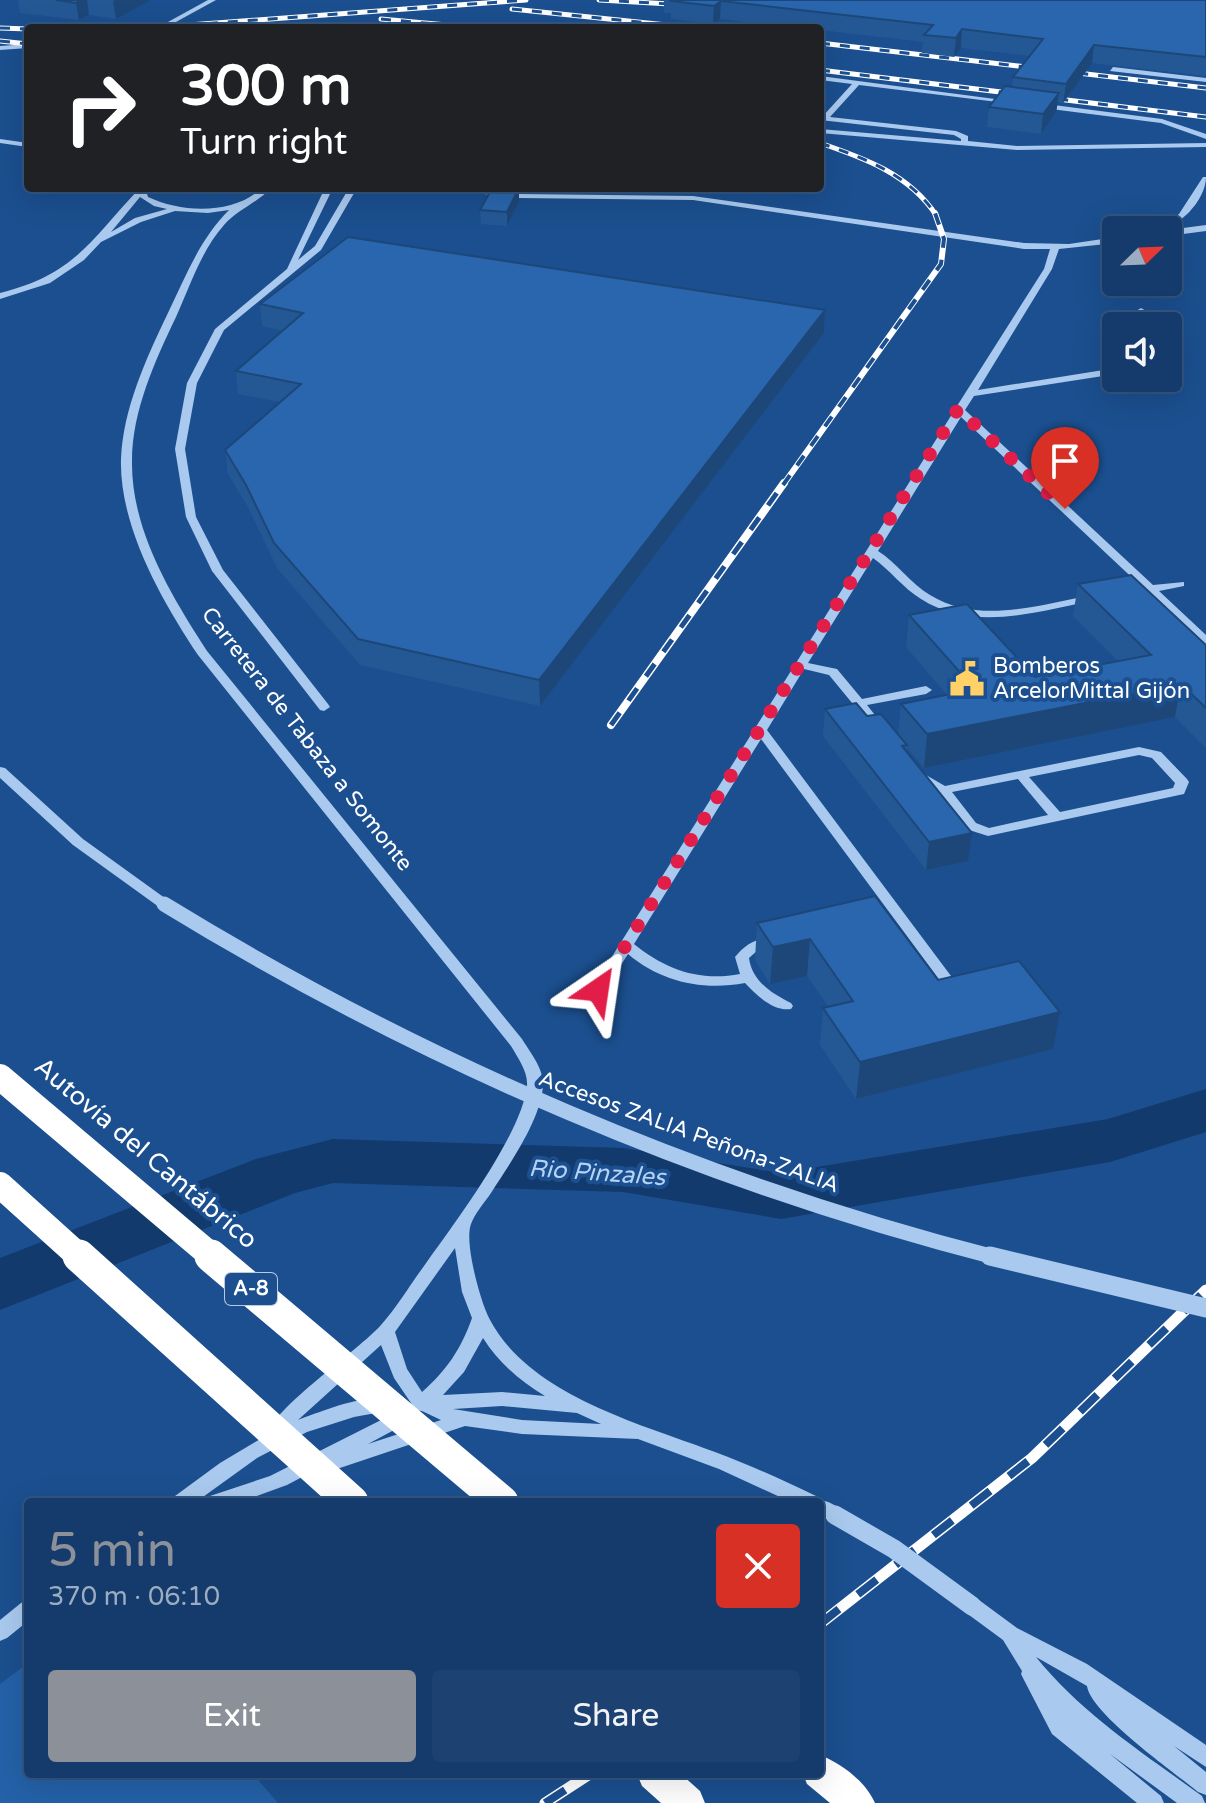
<!DOCTYPE html>
<html lang="en">
<head>
<meta charset="utf-8">
<style>
  body { margin:0; font-family:"Varela Round",sans-serif; background:#1d4271; color:#f1f3f6; height:100vh; display:flex; flex-direction:column; font-size:30px; white-space:nowrap }
  * { box-sizing:border-box; margin:0 }
  p { font-size:26px; color:#9dadc1 }
  .icon { flex:none; width:44px; height:44px; fill:none; stroke:currentColor; stroke-width:2; stroke-linecap:round; stroke-linejoin:round }
  .map { position:relative; flex:1; overflow:hidden }
  .panel { position:absolute; left:24px; top:1498px; width:800px; height:280px; display:flex; flex-direction:column; background:#143b6b; border-radius:8px; box-shadow:0 8px 32px #0002,0 0 0 2px #33557e }
  .panel>* { flex:none }
  .banner { position:absolute; left:24px; top:24px; width:800px; height:168px; border-radius:8px; box-shadow:0 8px 32px #0002,0 0 0 2px #33557e; background:#202124; color:#fff; overflow:hidden }
  .needle { width:52px; rotate:67deg }
  .fabs { position:absolute; left:1102px; top:216px; display:grid; gap:16px }
  .fabs a { display:grid; place-items:center; width:80px; height:80px; border-radius:8px; background:#143b6b; box-shadow:0 8px 32px #0002,0 0 0 2px #33557e; font-size:40px }
  .pin { position:absolute; display:grid; place-items:center; width:68px; height:68px; color:#fff; margin:-82px -34px; border-radius:50% 50% 50% 0; rotate:-45deg; box-shadow:0 0 8px #0007 }
  .pin .icon { rotate:45deg }
  .me { position:absolute; width:88px; margin:-44px; rotate:32deg; stroke-linejoin:round; filter:drop-shadow(0 0 6px #0008) }
  .turn { display:flex; align-items:center; gap:28px; height:168px; padding:0 24px; font-size:36px }
  .turn .icon { width:104px; height:104px; stroke-width:2.5 }
  .turn b { display:block; font-size:56px; line-height:68px }
  .round { display:grid; place-items:center; flex:none; width:84px; height:84px; border-radius:8px; background:#1d4271 }
  .overview { display:flex; align-items:center; justify-content:space-between; height:136px; padding:0 24px }
  h1 { font-size:48px; font-weight:600; line-height:60px; color:#8c9099 }
  .cta { display:flex; gap:16px; margin-top:auto; padding:16px 24px }
  .cta a { flex:1; height:92px; border-radius:8px; background:#8c9099; color:#fff; font-size:32px; font-weight:600; line-height:92px; text-align:center }
  .cta a+a { background:#1d4271; color:#f1f3f6 }
  .map>svg:first-child { display:block }
  .green { fill:#2461a8 }
  .lines { fill:none; stroke-linecap:round; stroke-linejoin:round }
  .river { fill:#123a6d; fill-rule:evenodd }
  .minor { fill:#a9c9ee; fill-rule:evenodd }
  .highway { fill:#fff; fill-rule:evenodd }
  .rail-far3-casing { stroke:#fff; stroke-width:5 }
  .rail-far2-casing { stroke:#fff; stroke-width:6 }
  .rail-far1-casing { stroke:#fff; stroke-width:8 }
  .rail-casing { stroke:#fff; stroke-width:11 }
  .rail-far3 { stroke:#1b4f8f; stroke-width:3; stroke-dasharray:10; stroke-linecap:butt }
  .rail-far2 { stroke:#1b4f8f; stroke-width:4; stroke-dasharray:12; stroke-linecap:butt }
  .rail-far1 { stroke:#1b4f8f; stroke-width:5; stroke-dasharray:15; stroke-linecap:butt }
  .rail { stroke:#1b4f8f; stroke-width:8; stroke-dasharray:24; stroke-linecap:butt }
  .minor-bridge-far1 { stroke:#a9c9ee; stroke-width:15 }
  .minor-bridge { stroke:#a9c9ee; stroke-width:19 }
  .highway-bridge-far1 { stroke:#fff; stroke-width:26 }
  .highway-bridge { stroke:#fff; stroke-width:33 }
  .wall { fill:#245895 }
  .shaded-wall { fill:#1d4779 }
  .building { fill:#2a66ad; stroke:#1d4779; stroke-width:2 }
  .route { stroke:#e11d48; stroke-width:14; stroke-dasharray:0 25.2 }
  .labels { text-anchor:middle; dominant-baseline:central; stroke-width:8; stroke-linejoin:round; paint-order:stroke }
  .shield { fill:#1b4f8f; stroke:#bbcadd; stroke-width:2 }
  .shield-label { font-size:20px; font-weight:bold; fill:#fff }
  .poi-label { font-size:22px; fill:#fff; stroke:#1b4f8f; text-anchor:start }
  .street-label { font-size:22px; fill:#fff; stroke:#1b4f8f }
  .water-label { font-size:24px; font-style:italic; fill:#b5d3f5; stroke:#1b4f8f }
  .near-street-label { font-size:26px; fill:#fff; stroke:#1b4f8f }
</style>
</head>
<body>
<div class="map">
<svg width="1206" height="1803" viewBox="0 0 1206 1803">
  <rect width="100%" height="100%" fill="#1b4f8f"/>
  <path class="green" d="M 28,1663 L 28,1774 L 253,1774 L 278,1803 L 0,1803 L 0,1684 Z"/>
  <g class="lines">
    <path class="river" d="M 1206,1089 L 1206,1132 L 1110,1162 L 781,1219 L 623,1192 L 333,1183 L 295,1193 L 0,1310 L 0,1258 L 256,1159 L 333,1139 L 623,1148 L 781,1173 L 1108,1119 Z"/>
    <g class="minor">
      <path d="M 208,0 L 216,0 L 165,28 L 157,28 Z"/>
      <path d="M 329,23 L 414,26 L 417,28 L 253,28 L 256,26 Z"/>
      <path d="M 28,44 L 28,48 L 0,50 L 0,46 Z"/>
      <path d="M 1113,67 L 1206,78 L 1206,82 L 1110,71 Z"/>
      <path d="M 820,76 L 1018,102 L 1014,104 L 859,85 L 830,117 L 956,131 L 968,136 L 968,141 L 1017,146 L 1206,143 L 1206,147 L 1017,150 L 820,133 L 820,129 L 961,141 L 961,139 L 954,135 L 820,120 L 820,116 L 823,116 L 852,84 L 820,80 Z"/>
      <path d="M 1038,103 L 1162,119 L 1206,134 L 1206,139 L 1161,123 L 1035,107 L 1034,105 Z"/>
      <path d="M 0,139 L 28,143 L 28,147 L 0,143 Z"/>
      <path d="M 1203,177 L 1206,177 C 1206,200 1178,230 1155,230 L 1179,214 Z"/>
      <path d="M 137,188 L 145,188 L 148,197 C 182,213 233,215 262,188 L 271,188 C 257,203 237,210 224,225 C 201,251 190,286 176,317 C 155,361 132,411 132,461 C 131,530 171,595 207,651 L 522,1039 C 530,1052 543,1068 543,1083 C 543,1117 509,1165 491,1193 C 485,1202 475,1213 471,1224 C 464,1242 480,1300 489,1318 C 528,1395 641,1424 715,1452 C 750,1465 783,1480 816,1496 L 817,1500 C 827,1500 840,1506 845,1515 L 842,1521 L 835,1523 L 820,1516 L 820,1502 L 791,1502 L 719,1469 L 638,1439 L 522,1434 L 465,1426 L 331,1471 L 323,1466 L 287,1485 L 240,1502 L 208,1502 L 210,1496 L 270,1476 L 397,1412 L 403,1410 L 409,1412 L 412,1417 L 409,1422 L 368,1444 L 441,1420 L 422,1411 L 413,1410 L 411,1403 L 394,1378 L 381,1345 L 298,1420 C 320,1412 365,1393 387,1401 L 390,1406 L 387,1411 L 354,1417 L 307,1432 L 257,1458 L 196,1502 L 173,1502 L 175,1496 L 220,1463 L 267,1435 C 273,1408 359,1350 381,1325 C 397,1307 410,1285 424,1266 C 453,1225 523,1133 527,1085 C 528,1072 518,1058 511,1046 L 198,655 C 162,601 119,526 121,459 C 123,409 146,359 167,315 C 185,278 199,240 229,210 L 208,213 L 175,211 L 141,222 L 101,242 L 84,260 L 50,283 L 0,299 L 0,293 C 75,274 89,242 138,190 ZM 140,197 L 154,206 L 167,209 L 135,218 L 111,232 ZM 455,1248 L 462,1292 L 472,1318 C 461,1349 447,1370 422,1392 L 407,1369 L 395,1332 ZM 483,1338 C 498,1362 520,1381 545,1396 L 502,1392 L 443,1395 L 464,1372 ZM 502,1406 L 577,1413 L 601,1424 L 522,1420 L 453,1409 Z"/>
      <path d="M 317,188 L 325,188 L 330,194 L 298,260 L 315,246 L 349,188 L 357,188 L 321,250 L 224,330 L 197,383 L 185,449 L 196,517 L 223,570 L 328,704 L 330,707 L 324,711 L 320,710 L 212,571 L 186,517 L 175,449 L 187,383 L 215,329 L 287,269 L 322,194 Z"/>
      <path d="M 446,188 L 471,188 L 519,194 L 693,196 L 1024,243 L 1069,244 L 1116,237 L 1116,243 L 1059,249 L 1052,269 L 978,390 L 1116,368 L 1116,374 L 974,396 L 965,410 L 1153,585 L 1184,582 L 1184,586 L 1159,591 L 1206,635 L 1206,645 L 1202,644 L 1148,593 L 1140,592 L 1138,590 L 1142,587 L 961,417 L 878,551 C 897,563 910,583 930,595 C 979,625 1039,605 1092,595 L 1098,598 L 1092,601 C 1036,612 973,632 921,599 C 903,588 890,570 873,558 L 808,663 L 837,669 L 862,699 L 926,686 L 932,690 L 926,694 L 867,705 L 886,729 L 880,733 L 876,732 L 829,675 L 804,669 L 767,730 L 954,980 L 956,983 L 954,986 L 944,986 L 761,739 L 634,944 C 665,969 699,982 740,974 L 735,957 C 746,943 759,936 777,939 L 779,942 L 777,945 L 758,950 L 749,958 C 752,981 771,993 791,1003 L 793,1006 L 791,1009 C 774,1012 756,995 745,983 C 703,991 661,982 628,954 L 603,993 L 598,995 L 591,990 L 954,411 L 953,409 L 957,406 L 1044,269 L 1050,249 L 1024,249 L 693,200 L 519,198 L 450,190 Z"/>
      <path d="M 1206,225 L 1206,231 L 1168,236 L 1168,230 Z"/>
      <path d="M 1141,308 L 1146,311 L 1152,326 L 1142,326 L 1136,311 Z"/>
      <path d="M 1139,747 L 1161,752 L 1187,779 L 1189,782 L 1184,794 L 988,836 L 966,829 L 938,793 L 913,775 L 919,771 L 945,786 ZM 1139,755 L 1152,758 L 1175,783 L 1173,788 L 1060,812 L 1029,777 ZM 1018,779 L 1048,815 L 989,828 L 976,823 L 952,792 Z"/>
      <path d="M 0,767 L 5,768 L 83,839 L 169,901 L 171,904 L 169,907 L 159,907 L 73,845 L 0,778 Z"/>
      <path d="M 972,1597 L 979,1600 L 1017,1628 L 1087,1664 L 1206,1745 L 1206,1767 L 1174,1746 L 1206,1772 L 1206,1795 L 1198,1792 C 1174,1772 1091,1714 1087,1686 L 1036,1657 C 1082,1714 1143,1753 1202,1796 L 1205,1803 L 1177,1803 L 1110,1754 L 1065,1717 L 1161,1796 L 1164,1803 L 1137,1803 L 1052,1734 L 1024,1680 L 1021,1674 L 1022,1671 L 1003,1640 L 965,1612 L 962,1606 L 965,1600 Z"/>
      <path d="M 28,1600 L 28,1621 L 7,1638 L 0,1641 L 0,1620 L 21,1603 Z"/>
    </g>
    <g class="highway">
      <path d="M 820,1755 C 841,1763 866,1782 875,1803 L 830,1803 L 807,1784 L 803,1774 L 820,1774 Z"/>
      <path d="M 637,1774 L 681,1774 L 700,1791 L 705,1803 L 661,1803 L 642,1786 Z"/>
    </g>
    <g class="rail-far3-casing">
      <g id="rail-far3">
        <path d="M 599,0 L 670,4"/>
        <path d="M 512,9 L 696,28"/>
        <path d="M 381,19 L 480,28"/>
        <path d="M 0,28 L 28,29"/>
        <path d="M 148,28 L 526,0"/>
        <path d="M 0,41 L 28,44"/>
        <path d="M 820,43 L 1206,88"/>
        <path d="M 820,70 L 1206,117"/>
        <path d="M 820,143 C 864,158 909,174 936,215"/>
      </g>
    </g>
    <g class="rail-far2-casing">
      <path id="rail-far2" d="M 783,485 L 941,264 L 944,239 L 935,213"/>
    </g>
    <g class="rail-far1-casing">
      <path id="rail-far1" d="M 611,725 L 784,483"/>
    </g>
    <g class="rail-casing">
      <g id="rail">
        <path d="M 820,1624 L 1032,1458 L 1206,1290"/>
        <path d="M 545,1803 L 590,1774"/>
      </g>
    </g>
    <use href="#rail-far3" class="rail-far3"/>
    <use href="#rail-far2" class="rail-far2"/>
    <use href="#rail-far1" class="rail-far1"/>
    <use href="#rail" class="rail"/>
    <path class="minor-bridge-far1" d="M 164,904 C 422,1062 704,1183 998,1258"/>
    <g class="minor-bridge">
      <path d="M 990,1256 L 1206,1308"/>
      <path d="M 835,1515 L 894,1549 L 972,1606"/>
    </g>
    <g class="highway-bridge-far1">
      <path d="M 0,1077 L 214,1258"/>
      <path d="M 0,1185 L 81,1258"/>
    </g>
    <g class="highway-bridge">
      <path d="M 79,1256 L 352,1502"/>
      <path d="M 211,1256 L 502,1502"/>
    </g>
  </g>
  <g class="wall">
    <path d="M 18,0 L 151,0 L 116,19 L 89,15 L 79,20 L 20,13 Z"/>
    <path d="M 664,0 L 1206,0 L 1206,76 L 1092,63 L 1063,103 L 1058,102 L 1056,112 L 1041,134 L 987,127 L 989,107 L 1012,87 L 1013,77 L 1030,56 L 961,48 L 954,57 L 922,53 L 923,42 L 820,30 L 820,28 L 798,28 L 720,19 L 713,24 L 671,19 L 671,13 L 664,13 Z"/>
    <path d="M 519,188 L 519,202 L 507,226 L 481,224 L 480,210 Z"/>
    <path d="M 260,304 L 825,310 L 824,333 L 540,706 L 360,665 L 277,568 L 249,509 L 228,474 L 225,450 L 280,402 L 238,394 L 236,371 L 283,331 L 262,326 Z"/>
    <path d="M 1078,584 L 1206,645 L 1206,748 L 1175,717 L 924,768 L 907,748 L 906,752 L 968,861 L 926,870 L 823,736 L 825,709 L 867,716 L 898,734 L 901,704 L 947,695 L 906,647 L 909,615 L 1035,677 L 1118,661 L 1073,616 Z"/>
    <path d="M 757,923 L 938,980 L 1053,1049 L 856,1099 L 820,1045 L 823,1008 L 828,1006 L 807,976 L 770,984 L 755,960 Z"/>
  </g>
  <g class="shaded-wall">
    <path d="M 82,0 L 87,0 L 89,15 L 79,20 L 76,3 Z"/>
    <path d="M 115,0 L 151,0 L 116,19 L 113,1 Z"/>
    <path d="M 721,1 L 720,19 L 713,24 L 714,6 Z"/>
    <path d="M 962,29 L 961,48 L 954,57 L 956,38 Z"/>
    <path d="M 1094,45 L 1092,63 L 1063,103 L 1066,84 Z"/>
    <path d="M 1059,93 L 1056,112 L 1041,134 L 1043,114 Z"/>
    <path d="M 519,188 L 519,202 L 507,226 L 507,212 Z"/>
    <path d="M 825,310 L 824,333 L 540,706 L 539,680 Z"/>
    <path d="M 1181,684 L 1175,717 L 924,768 L 927,734 Z"/>
    <path d="M 972,833 L 968,861 L 926,870 L 929,842 Z"/>
    <path d="M 810,939 L 807,976 L 770,984 L 773,947 Z"/>
    <path d="M 1060,1012 L 1053,1049 L 856,1099 L 860,1062 Z"/>
  </g>
  <g class="building">
    <path d="M 56,0 L 82,0 L 76,3 Z"/>
    <path d="M 673,0 L 1206,0 L 1206,57 L 1094,45 L 1066,84 L 1013,77 L 1043,39 L 962,29 L 956,38 L 924,35 L 933,25 L 721,1 L 714,6 L 671,1 Z"/>
    <path d="M 1005,86 L 1059,93 L 1043,114 L 989,107 Z"/>
    <path d="M 492,188 L 519,188 L 507,212 L 480,210 Z"/>
    <path d="M 348,237 L 825,310 L 539,680 L 358,639 L 274,543 L 246,485 L 225,450 L 301,384 L 236,371 L 303,313 L 260,304 Z"/>
    <path d="M 1131,575 L 1206,645 L 1206,708 L 1181,684 L 927,734 L 901,704 L 975,689 L 909,615 L 967,604 L 1035,677 L 1151,655 L 1078,584 Z"/>
    <path d="M 856,703 L 867,716 L 881,714 L 907,745 L 902,746 L 972,833 L 929,842 L 825,709 Z"/>
    <path d="M 875,896 L 938,980 L 1019,961 L 1060,1012 L 860,1062 L 823,1008 L 853,1001 L 810,939 L 773,947 L 757,923 Z"/>
  </g>
  <g class="lines">
    <path class="route" d="M 598,990 L 958,409 L 1065,509"/>
  </g>
  <defs>
    <g id="civic-bare" transform="scale(2.76)"><path d="M-.6-6.5H3V-4.5H.6V-3L4-1V1h2V6H-6V1h2V-1L-.6-3ZM-1.2 2.5V6h2.4V2.5Z" fill="#ffd166" stroke="#1b4f8f" stroke-width="2.5" paint-order="stroke"/></g>
  </defs>
  <g fill-rule="evenodd">
    <use href="#civic-bare" x="967" y="679"/>
  </g>
  <g class="labels">
    <rect class="shield" x="225" y="1273" width="52" height="32" rx="6"/>
    <g class="shield-label">
      <text x="251" y="1289">A-8</text>
    </g>
    <g class="poi-label">
      <text x="993" y="666">Bomberos<tspan x="993" dy="25">ArcelorMittal Gijón</tspan></text>
    </g>
    <g class="street-label">
      <text transform="translate(307 739) rotate(52)">Carretera de Tabaza a Somonte</text>
      <text transform="translate(689 1132) rotate(20)">Accesos ZALIA Peñona-ZALIA</text>
    </g>
    <g class="water-label">
      <text transform="translate(597 1173) rotate(4)">Rio Pinzales</text>
    </g>
    <g class="near-street-label">
      <text transform="translate(146 1153) rotate(40)">Autovía del Cantábrico</text>
    </g>
  </g>
</svg>
<div class="fabs">
<a><svg class="needle" viewBox="-14 -14 28 28"><path d="M0-13l5 13h-10z" fill="#e53935"/><path d="M0 13l5-13h-10z" fill="#9dadc1"/></svg></a>
<a><svg class="icon" aria-label="sound" viewBox="0 0 24 24"><path d="M4 9h4l5-4v14l-5-4H4zM17 9q2 3 0 6"/></svg></a>
</div>
<div class="pin" style="left:1065px;top:509px;background:#d93025"><svg class="icon" aria-label="arrive" viewBox="0 0 24 24"><path d="M6 21V4h12l-3 4 3 4H6"/></svg></div>
<svg class="me" style="left:598px;top:990px" viewBox="-20 -20 40 40"><path d="M0-17L14 15 0 8-14 15z" fill="#e11d48" stroke="#fff" stroke-width="4"/></svg>
<div class="banner">
<div class="turn"><svg class="icon" aria-label="right" viewBox="0 0 24 24"><path d="M7 20v-9h11M14 6l5 5-5 5"/></svg><div><b>300 m</b>Turn right</div></div>
</div>
<section class="panel">
<div class="overview"><div><h1>5 min</h1><p>370 m · 06:10</p></div><a class="round" style="background:#d93025;color:#fff"><svg class="icon" aria-label="close" viewBox="0 0 24 24"><path d="M6 6l12 12M18 6L6 18"/></svg></a></div>
<div class="cta"><a>Exit</a><a>Share</a></div>
</section>
</div>
</body>
</html>
